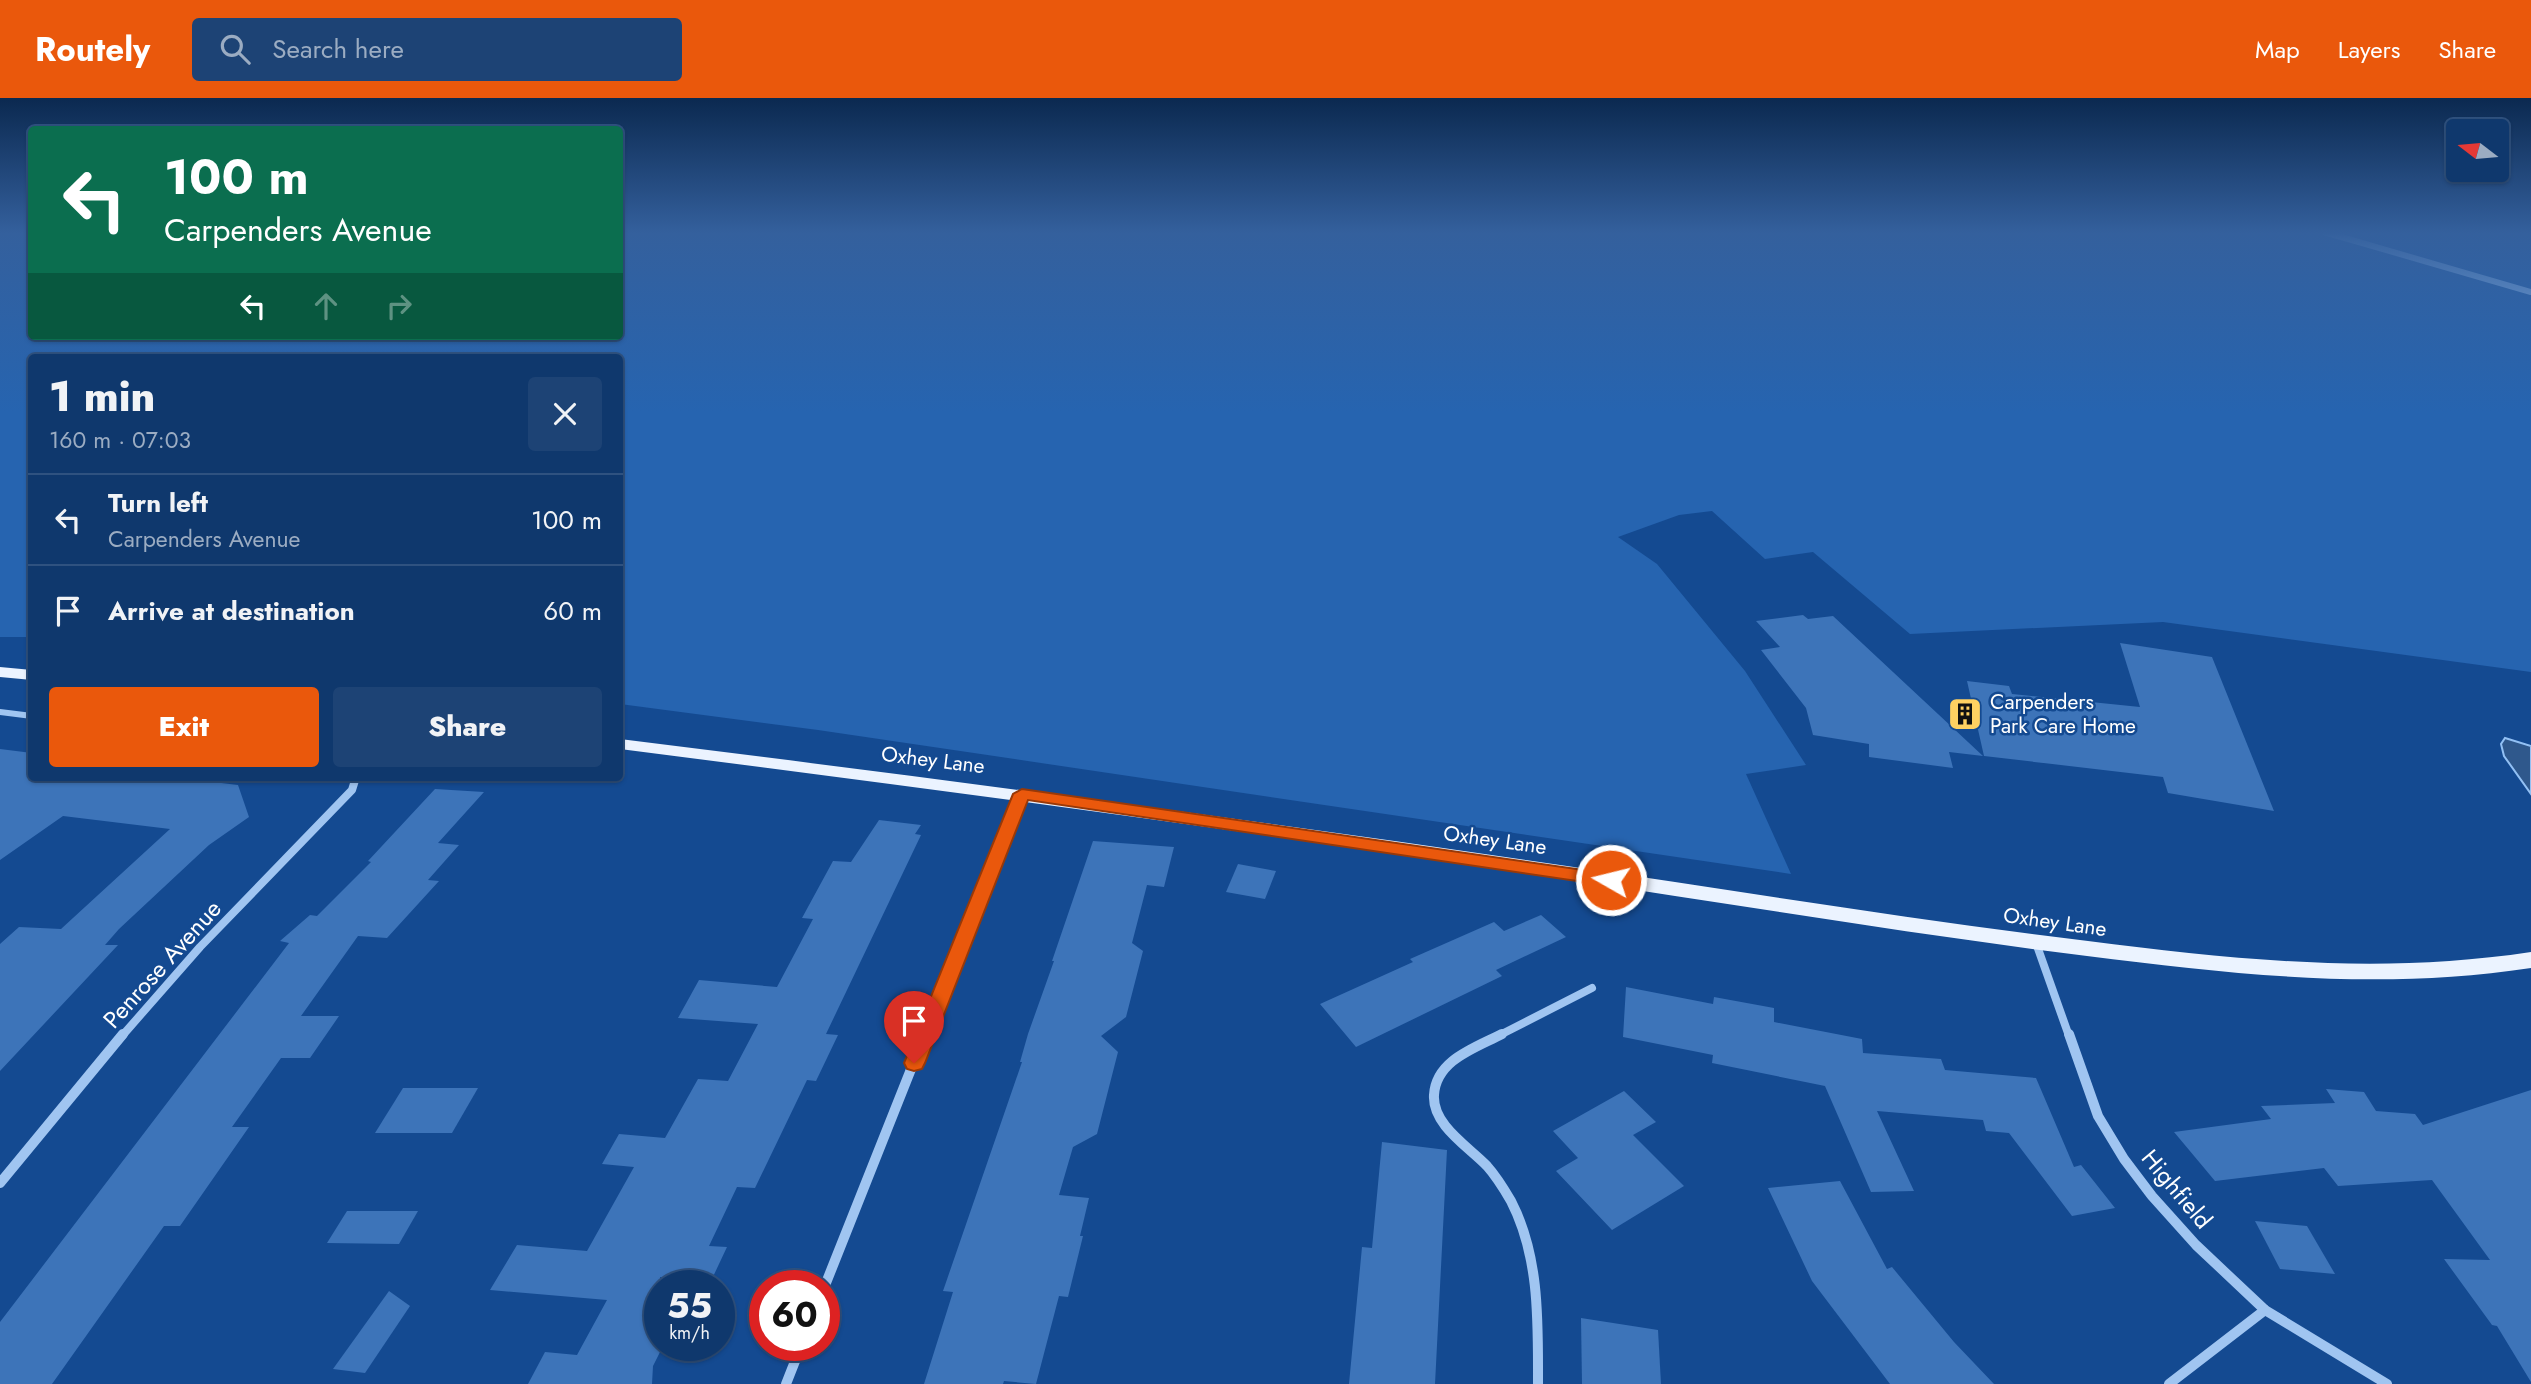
<!DOCTYPE html>
<html lang="en">
<head>
<meta charset="utf-8">
<style>
  body { margin:0; font-family:Jost,sans-serif; background:#1d4375; color:#f1f3f6; height:100vh; display:flex; flex-direction:column; font-size:26px; white-space:nowrap }
  * { box-sizing:border-box; margin:0 }
  p { font-size:23px; color:#9bacc2 }
  .icon { flex:none; width:38px; height:38px; fill:none; stroke:currentColor; stroke-width:2; stroke-linecap:round; stroke-linejoin:round }
  .map { position:relative; flex:1; overflow:hidden }
  .details { position:absolute; left:28px; top:256px; width:595px; height:427px; display:flex; flex-direction:column; background:#0f386d; border-radius:7px; box-shadow:0 2px 5px #0004,0 0 0 2px #2f5280 }
  .details>* { flex:none }
  .banner { position:absolute; left:28px; top:28px; width:595px; height:214px; border-radius:7px; box-shadow:0 2px 5px #0004,0 0 0 2px #2f5280; background:#0b6e4f; color:#fff; overflow:hidden }
  .needle { width:46px; rotate:286deg }
  .tools { position:absolute; left:2446px; top:21px; display:grid; gap:14px }
  .tools a { display:grid; place-items:center; width:63px; height:63px; border-radius:7px; background:#0f386d; box-shadow:0 2px 5px #0004,0 0 0 2px #2f5280; font-size:35px }
  .speed { position:absolute; left:644px; top:1172px; display:flex; gap:14px; font-size:35px; font-weight:700; text-align:center }
  .speed>* { display:grid; place-content:center; width:91px; height:91px; border-radius:50%; background:#0f386d; box-shadow:0 2px 5px #0004,0 0 0 2px #2f5280; line-height:1 }
  .speed small { font-size:18px; font-weight:400 }
  .speed .limit { border:10px solid #d22; background:#fff; color:#111 }
  .pin { position:absolute; display:grid; place-items:center; width:60px; height:60px; color:#fff; margin:-72px -30px; border-radius:50% 50% 50% 0; rotate:-45deg; box-shadow:0 0 7px #0007 }
  .pin .icon { rotate:45deg }
  .me { position:absolute; width:77px; margin:-38px; rotate:278deg; stroke-linejoin:round; filter:drop-shadow(0 0 5px #0008) }
  .turn { display:flex; align-items:center; gap:24px; height:147px; padding:0 21px; font-size:32px }
  .turn .icon { width:91px; height:91px; stroke-width:2.5 }
  .turn b { display:block; font-size:49px; line-height:60px }
  .lanes { display:flex; align-items:center; height:66px; padding:0 21px; background:#0003; justify-content:center; gap:35px; direction:ltr }
  .lanes .off { opacity:.35 }
  .round { display:grid; place-items:center; flex:none; width:74px; height:74px; border-radius:7px; background:#1d4375 }
  .head { display:flex; align-items:center; justify-content:space-between; height:119px; padding:0 21px }
  h1 { font-size:42px; font-weight:800; line-height:52px }
  .primary-button { display:flex; gap:14px; margin-top:auto; padding:14px 21px }
  .primary-button a { flex:1; height:80px; border-radius:7px; background:#ea580c; color:#fff; font-size:28px; font-weight:800; line-height:80px; text-align:center }
  .primary-button a+a { background:#1d4375; color:#f1f3f6 }
  ul { padding:0; list-style:none }
  li { display:flex; align-items:center; gap:21px; height:91px; padding:0 21px; border-top:2px solid #2f5280 }
  li div { flex:1 }
  li b { display:block; font-size:26px }
  li em { font-style:normal }
  header { display:flex; align-items:center; gap:42px; box-sizing:border-box; height:98px; padding:0 35px; background:#ea580c; color:#fff }
  header strong { font-size:33px }
  nav { display:flex; gap:38px; margin-inline-start:auto; font-size:24px }
  .search { width:490px; height:63px; background:#1d4375; display:flex; align-items:center; gap:18px; box-sizing:border-box; padding:0 24px; border-radius:7px; color:#9bacc2; font-size:26px }
  .map>svg:first-child { display:block }
  .green { fill:#2664b0 }
  .water { fill:#2f588c; stroke:#92c0f4; stroke-width:2 }
  .lines { fill:none; stroke-linecap:round; stroke-linejoin:round }
  .stream { stroke:#92c0f4; stroke-width:6 }
  .building { fill:#3d74b9 }
  .minor-far2 { stroke:#a0c5f1; stroke-width:6 }
  .minor-far1 { stroke:#a0c5f1; stroke-width:8 }
  .minor { stroke:#a0c5f1; stroke-width:10 }
  .primary { fill:#ebf3ff; fill-rule:evenodd }
  .route { fill:#ea580c; stroke:#983908; stroke-width:2 }
  .labels { text-anchor:middle; dominant-baseline:central; stroke-width:5; stroke-linejoin:round; paint-order:stroke }
  .poi-label { font-size:21px; fill:#fff; stroke:#144a91; text-anchor:start }
  .street-label { font-size:21px; fill:#fff; stroke:#144a91 }
  .near-street-label { font-size:24px; fill:#fff; stroke:#144a91 }
</style>
</head>
<body>
<header>
<strong>Routely</strong>
<div class="search"><svg class="icon" aria-label="search" viewBox="0 0 24 24"><circle cx="10" cy="10" r="6"/><path d="M15 15l6 6"/></svg>Search here</div>
<nav><a>Map</a><a>Layers</a><a>Share</a></nav>
</header>
<div class="map">
<svg width="2531" height="1286" viewBox="0 0 2531 1286">
  <rect width="100%" height="100%" fill="#144a91"/>
  <path class="green" d="M 0,134 L 31,134 L 32,238 L 620,238 L 620,134 L 2531,134 L 2531,574 L 2163,524 L 1910,536 L 1813,454 L 1765,461 L 1712,413 L 1679,417 L 1618,439 L 1657,466 L 1745,573 L 1806,667 L 1746,676 L 1791,776 L 818,632 L 620,606 L 620,259 L 32,259 L 31,539 L 0,539 Z"/>
  <path class="water" d="M 2505,640 L 2531,648 L 2531,696 L 2504,658 L 2501,646 Z"/>
  <g class="lines">
    <path class="stream" d="M 2324,134 L 2531,194"/>
  </g>
  <g class="building">
    <path d="M 1803,517 L 1808,521 L 1833,518 L 1983,658 L 1949,654 L 1953,670 L 1869,659 L 1869,646 L 1813,637 L 1806,610 L 1761,552 L 1780,549 L 1756,523 Z"/>
    <path d="M 2120,545 L 2212,559 L 2274,713 L 2168,695 L 2163,679 L 1984,658 L 1967,583 L 2009,588 L 2012,596 L 2140,609 Z"/>
    <path d="M 0,651 L 32,655 L 32,679 L 171,679 L 238,687 L 249,719 L 209,747 L 119,831 L 105,847 L 118,847 L 0,973 L 0,846 L 19,829 L 61,831 L 170,731 L 63,718 L 0,762 Z"/>
    <path d="M 435,691 L 484,694 L 438,745 L 459,747 L 428,782 L 439,783 L 387,840 L 358,838 L 301,918 L 339,918 L 310,960 L 281,960 L 232,1029 L 249,1029 L 180,1128 L 164,1128 L 52,1286 L 0,1286 L 0,1224 L 289,845 L 280,843 L 310,817 L 317,818 L 371,764 L 368,763 Z"/>
    <path d="M 879,722 L 921,727 L 915,736 L 921,737 L 826,936 L 838,937 L 816,983 L 807,982 L 755,1090 L 737,1089 L 709,1148 L 727,1149 L 711,1183 L 660,1179 L 660,1254 L 653,1268 L 652,1286 L 528,1286 L 545,1254 L 577,1257 L 607,1202 L 490,1192 L 517,1147 L 587,1153 L 634,1069 L 602,1066 L 619,1036 L 665,1040 L 698,981 L 728,983 L 758,926 L 678,920 L 699,882 L 777,889 L 813,821 L 802,820 L 833,763 L 851,764 Z"/>
    <path d="M 1093,743 L 1174,749 L 1164,789 L 1147,787 L 1132,845 L 1143,853 L 1126,919 L 1101,938 L 1118,954 L 1097,1036 L 1073,1049 L 1059,1097 L 1089,1100 L 1080,1138 L 1083,1138 L 1068,1199 L 1059,1198 L 1036,1286 L 1004,1283 L 1003,1286 L 924,1286 L 953,1194 L 943,1193 L 1022,964 L 1020,964 L 1028,936 L 1054,863 L 1052,863 Z"/>
    <path d="M 1238,766 L 1276,773 L 1265,801 L 1226,794 Z"/>
    <path d="M 1541,817 L 1566,839 L 1496,872 L 1502,878 L 1356,949 L 1320,906 L 1413,864 L 1410,861 L 1494,824 L 1504,833 Z"/>
    <path d="M 1626,889 L 1713,906 L 1714,899 L 1774,910 L 1774,924 L 1862,941 L 1863,955 L 1941,961 L 1945,972 L 2036,980 L 2074,1069 L 2081,1067 L 2115,1110 L 2072,1118 L 2009,1035 L 1986,1033 L 1983,1022 L 1877,1013 L 1914,1093 L 1871,1094 L 1825,988 L 1712,965 L 1713,957 L 1623,939 Z"/>
    <path d="M 403,990 L 478,990 L 452,1035 L 375,1035 Z"/>
    <path d="M 2326,991 L 2364,994 L 2376,1013 L 2415,1016 L 2423,1027 L 2531,992 L 2531,1284 L 2497,1228 L 2492,1227 L 2444,1161 L 2490,1162 L 2432,1082 L 2338,1088 L 2324,1070 L 2215,1083 L 2174,1034 L 2271,1021 L 2261,1008 L 2335,1005 Z"/>
    <path d="M 1624,993 L 1656,1024 L 1633,1037 L 1684,1088 L 1612,1132 L 1556,1073 L 1578,1060 L 1553,1033 Z"/>
    <path d="M 1382,1044 L 1447,1052 L 1435,1286 L 1349,1286 L 1362,1149 L 1372,1150 Z"/>
    <path d="M 1840,1083 L 1887,1171 L 1892,1169 L 1954,1244 L 1994,1286 L 1890,1286 L 1812,1183 L 1768,1090 Z"/>
    <path d="M 347,1113 L 418,1113 L 399,1146 L 327,1145 Z"/>
    <path d="M 2255,1123 L 2307,1128 L 2335,1176 L 2280,1171 Z"/>
    <path d="M 389,1193 L 410,1208 L 365,1275 L 333,1271 Z"/>
    <path d="M 1581,1220 L 1658,1232 L 1661,1286 L 1582,1286 Z"/>
  </g>
  <g class="lines">
    <path class="minor-far2" d="M 0,614 L 32,618"/>
    <g class="minor-far1">
      <path d="M 2036,845 L 2069,938"/>
      <path d="M 122,938 L 200,849 L 352,692 L 356,679"/>
      <path d="M 925,938 L 1021,697"/>
      <path d="M 1498,938 L 1592,890"/>
    </g>
    <g class="minor">
      <path d="M 1502,936 C 1475,950 1436,962 1434,997 C 1432,1027 1469,1049 1487,1068 C 1496,1078 1504,1091 1511,1103 C 1540,1159 1538,1225 1538,1286"/>
      <path d="M 2069,936 L 2098,1018 L 2124,1061 L 2152,1098 L 2196,1147 L 2265,1212 L 2387,1286"/>
      <path d="M 0,1085 L 123,936"/>
      <path d="M 824,1190 L 925,936"/>
      <path d="M 786,1286 L 801,1248"/>
      <path d="M 2169,1286 L 2265,1212"/>
    </g>
    <g class="primary">
      <path d="M 0,569 L 32,572 L 32,582 L 0,579 Z"/>
      <path d="M 620,641 C 972,685 1324,731 1675,784 C 1813,805 1950,826 2088,843 C 2239,862 2378,877 2531,854 L 2531,870 C 2378,893 2240,877 2087,858 C 1950,841 1813,819 1675,798 C 1324,743 972,696 620,651 Z"/>
    </g>
  </g>
  <linearGradient id="sky" x2="0" y2="1"><stop stop-color="#0b2950"/><stop offset="0.43" stop-color="#34609d"/><stop offset="1" stop-color="#34609d" stop-opacity="0"/></linearGradient>
  <rect width="2531" height="314" fill="url(#sky)"/>
  <path class="route" d="M 1022,691 L 1611,776 L 1620,782 L 1611,788 L 1028,702 L 925,965 L 922,971 L 914,973 L 907,971 L 904,965 L 1013,696 Z"/>
  <defs>
    <g id="building-square" transform="scale(1.75)"><rect x="-9" y="-9" width="18" height="18" rx="4" fill="#ffd161" stroke="#144a91"/><path d="M-4-6H4V6H1V3H-1V6H-4ZM-2.5-4.3h1.7v1.8h-1.7ZM.8-4.3h1.7v1.8H.8ZM-2.5-1h1.7V.8h-1.7ZM.8-1h1.7V.8H.8Z" fill="#111"/></g>
  </defs>
  <g fill-rule="evenodd">
    <use href="#building-square" x="1965" y="616"/>
  </g>
  <g class="labels">
    <g class="poi-label">
      <text x="1990" y="604">Carpenders<tspan x="1990" dy="24">Park Care Home</tspan></text>
    </g>
    <g class="street-label">
      <text transform="translate(933 662) rotate(7)">Oxhey Lane</text>
      <text transform="translate(1495 742) rotate(8)">Oxhey Lane</text>
      <text transform="translate(2055 824) rotate(8)">Oxhey Lane</text>
    </g>
    <g class="near-street-label">
      <text transform="translate(162 866) rotate(-48)">Penrose Avenue</text>
      <text transform="translate(2177 1091) rotate(50)">Highfield</text>
    </g>
  </g>
</svg>
<div class="tools">
<a><svg class="needle" viewBox="-14 -14 28 28"><path d="M0-13l5 13h-10z" fill="#e53935"/><path d="M0 13l5-13h-10z" fill="#9bacc2"/></svg></a>
</div>
<div class="speed"><div>55<small>km/h</small></div><div class="limit">60</div></div>
<div class="pin" style="left:914px;top:965px;background:#d93025"><svg class="icon" aria-label="arrive" viewBox="0 0 24 24"><path d="M6 21V4h12l-3 4 3 4H6"/></svg></div>
<svg class="me" style="left:1611px;top:782px" viewBox="-20 -20 40 40"><circle r="17" fill="#ea580c" stroke="#fff" stroke-width="3"/><path d="M0-11L8 9 0 5-8 9z" fill="#fff"/></svg>
<div class="banner">
<div class="turn"><svg class="icon" aria-label="left" viewBox="0 0 24 24"><path d="M17 20v-9H6M10 6l-5 5 5 5"/></svg><div><b>100 m</b>Carpenders Avenue</div></div>
<div class="lanes"><svg class="icon" aria-label="left" viewBox="0 0 24 24"><path d="M17 20v-9H6M10 6l-5 5 5 5"/></svg><svg class="icon off" aria-label="ahead" viewBox="0 0 24 24"><path d="M12 20V5M6 11l6-6 6 6"/></svg><svg class="icon off" aria-label="right" viewBox="0 0 24 24"><path d="M7 20v-9h11M14 6l5 5-5 5"/></svg></div>
</div>
<section class="details">
<div class="head"><div><h1>1 min</h1><p>160 m · 07:03</p></div><a class="round"><svg class="icon" aria-label="close" viewBox="0 0 24 24"><path d="M6 6l12 12M18 6L6 18"/></svg></a></div>
<ul>
<li><svg class="icon" aria-label="left" viewBox="0 0 24 24"><path d="M17 20v-9H6M10 6l-5 5 5 5"/></svg><div><b>Turn left</b><p>Carpenders Avenue</p></div><em>100 m</em></li>
<li><svg class="icon" aria-label="arrive" viewBox="0 0 24 24"><path d="M6 21V4h12l-3 4 3 4H6"/></svg><div><b>Arrive at destination</b></div><em>60 m</em></li>
</ul>
<div class="primary-button"><a>Exit</a><a>Share</a></div>
</section>
</div>
</body>
</html>
